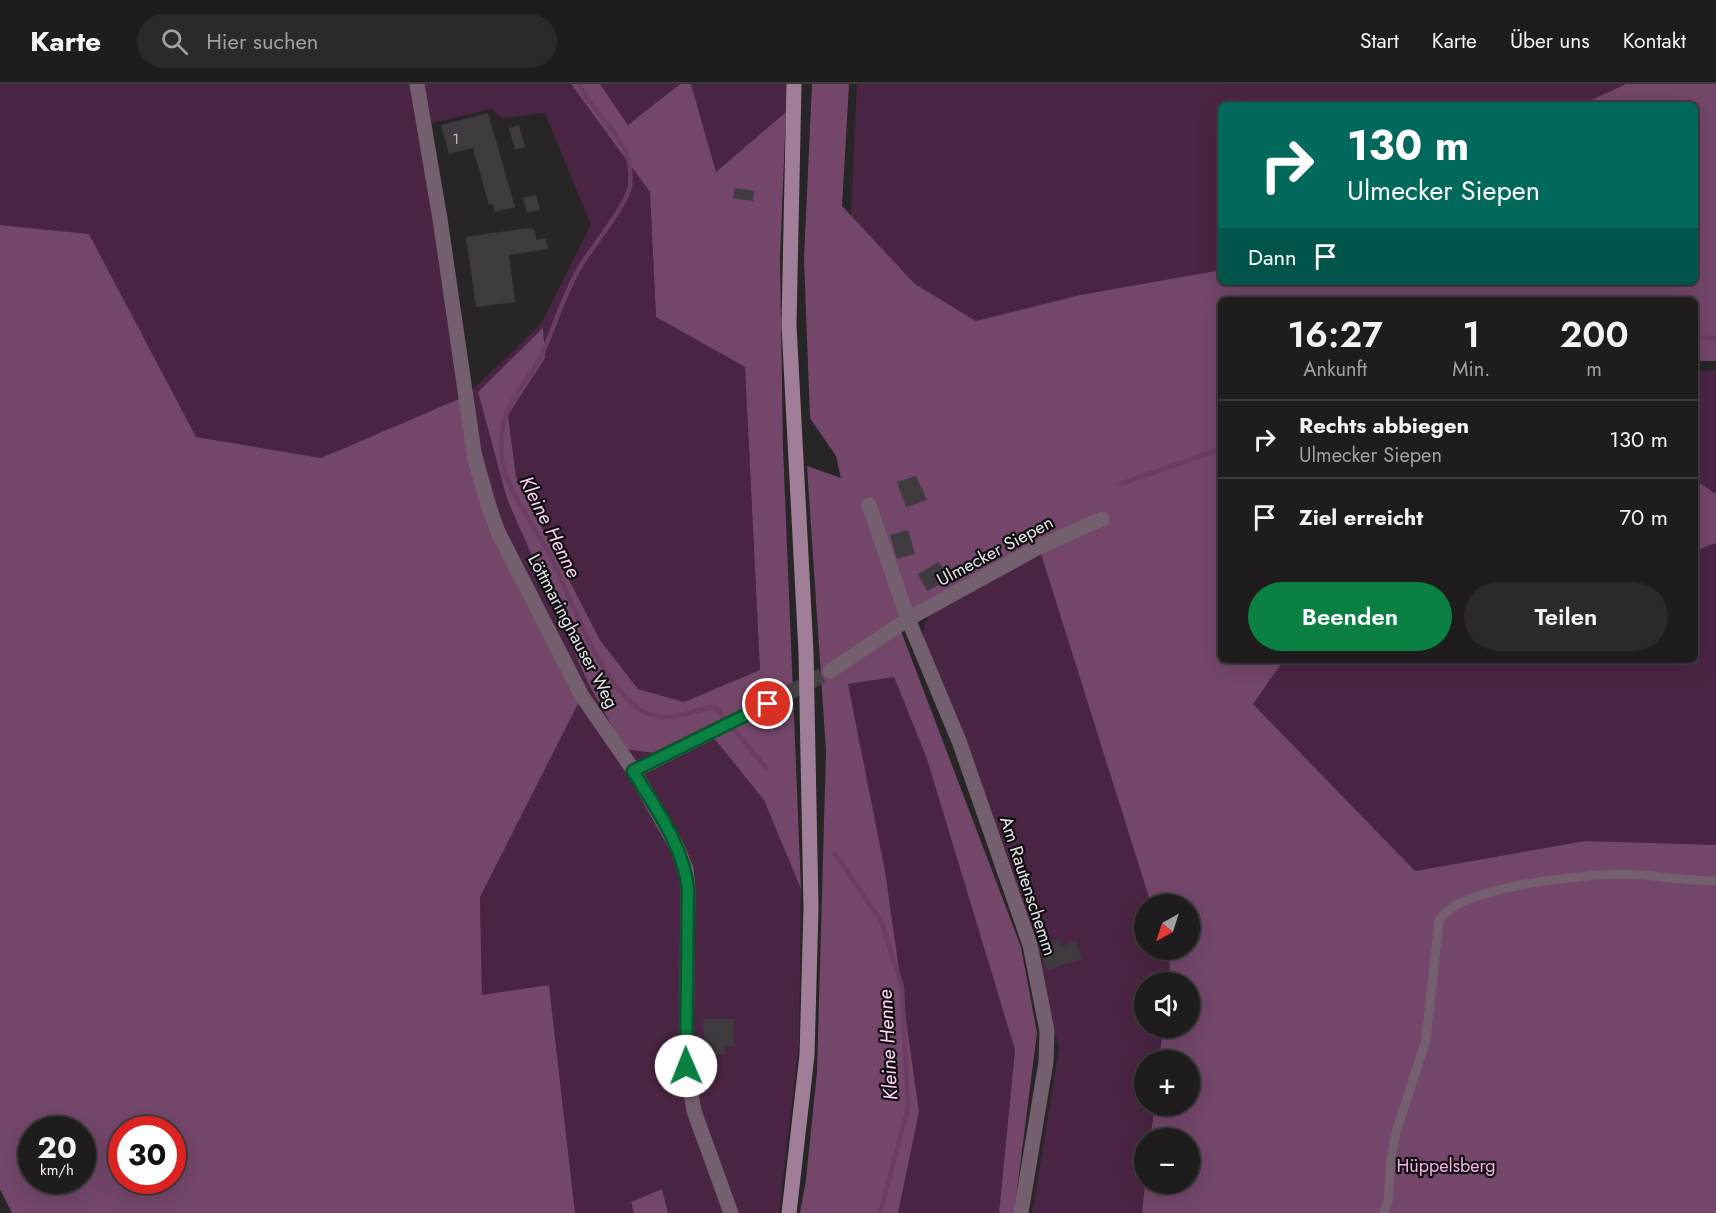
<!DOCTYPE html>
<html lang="de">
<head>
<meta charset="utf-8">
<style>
  body { margin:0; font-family:Jost,sans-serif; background:#2b292a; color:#f1f3f6; height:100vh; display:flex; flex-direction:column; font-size:22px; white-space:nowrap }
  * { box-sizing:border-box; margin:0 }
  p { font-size:20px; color:#a1a1a4 }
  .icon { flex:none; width:33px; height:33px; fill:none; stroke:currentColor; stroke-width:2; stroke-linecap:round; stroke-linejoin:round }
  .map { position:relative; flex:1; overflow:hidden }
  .drawer { position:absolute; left:1218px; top:213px; width:480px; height:366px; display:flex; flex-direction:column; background:#1e1c1d; border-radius:9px; box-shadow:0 6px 24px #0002,0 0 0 2px #3c3a3b }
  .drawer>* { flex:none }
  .guide { position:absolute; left:1218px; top:18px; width:480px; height:183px; border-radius:9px; box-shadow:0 6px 24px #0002,0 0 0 2px #3c3a3b; background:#00695c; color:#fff; overflow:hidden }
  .needle { width:39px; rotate:219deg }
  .controls { position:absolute; left:1134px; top:810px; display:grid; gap:12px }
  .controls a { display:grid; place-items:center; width:66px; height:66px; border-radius:50%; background:#1e1c1d; box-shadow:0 6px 24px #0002,0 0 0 2px #3c3a3b; font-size:30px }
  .speed { position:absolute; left:18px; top:1032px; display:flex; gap:12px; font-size:30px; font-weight:700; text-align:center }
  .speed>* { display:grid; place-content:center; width:78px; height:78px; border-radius:50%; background:#1e1c1d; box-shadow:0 6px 24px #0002,0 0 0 2px #3c3a3b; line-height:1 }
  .speed small { font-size:15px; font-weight:400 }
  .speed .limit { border:9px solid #d22; background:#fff; color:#111 }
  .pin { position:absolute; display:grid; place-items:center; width:51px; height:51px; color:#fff; margin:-26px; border:3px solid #fff; border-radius:50%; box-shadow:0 2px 6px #0007 }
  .me { position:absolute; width:66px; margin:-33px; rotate:359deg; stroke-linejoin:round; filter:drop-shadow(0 0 4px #0008) }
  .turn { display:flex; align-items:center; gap:21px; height:126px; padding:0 30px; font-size:27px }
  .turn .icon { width:78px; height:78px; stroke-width:2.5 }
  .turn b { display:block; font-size:42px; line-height:51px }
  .then { display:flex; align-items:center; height:57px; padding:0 30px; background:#0003; gap:12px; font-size:22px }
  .eta { display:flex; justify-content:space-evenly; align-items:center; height:102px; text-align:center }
  .eta b { font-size:36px; font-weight:600; line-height:42px }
  .primary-button { display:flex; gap:12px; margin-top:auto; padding:12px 30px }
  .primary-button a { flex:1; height:69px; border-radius:36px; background:#0b8043; color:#fff; font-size:24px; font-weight:600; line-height:69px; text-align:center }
  .primary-button a+a { background:#2b292a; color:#f1f3f6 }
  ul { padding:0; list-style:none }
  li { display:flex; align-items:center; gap:18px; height:78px; padding:0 30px; border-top:2px solid #3c3a3b }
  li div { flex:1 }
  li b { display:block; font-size:22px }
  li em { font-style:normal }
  header { display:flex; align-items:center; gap:36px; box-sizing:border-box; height:84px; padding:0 30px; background:#1e1c1d; border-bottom:2px solid #3c3a3b }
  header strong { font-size:28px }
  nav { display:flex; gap:33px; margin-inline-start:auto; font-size:21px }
  .search { width:420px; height:54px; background:#2b292a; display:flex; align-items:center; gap:15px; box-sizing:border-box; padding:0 21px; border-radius:33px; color:#a1a1a4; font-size:22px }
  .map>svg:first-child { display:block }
  .green { fill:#4a2543 }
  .forest { fill:#73466a; fill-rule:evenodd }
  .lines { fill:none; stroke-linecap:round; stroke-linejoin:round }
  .stream { stroke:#6a3d61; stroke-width:4.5 }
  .building { fill:#3e3a3d }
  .street-tunnel { stroke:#444143; stroke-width:15; stroke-dasharray:15 8; stroke-linecap:butt }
  .lane { stroke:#745f6f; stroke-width:9 }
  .street { stroke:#745f6f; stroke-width:15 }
  .secondary { stroke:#a07e98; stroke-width:15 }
  .route-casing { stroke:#07532c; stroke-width:15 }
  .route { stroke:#0b8043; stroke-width:10 }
  .labels { text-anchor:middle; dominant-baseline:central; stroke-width:4.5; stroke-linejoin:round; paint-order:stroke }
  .number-label { font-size:15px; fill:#bab8ba }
  .street-label { font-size:18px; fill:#e4e2e4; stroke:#100f10 }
  .park-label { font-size:18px; fill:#fab1ea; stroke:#100f10 }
  .water-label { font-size:20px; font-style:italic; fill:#ffd2f5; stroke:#100f10 }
</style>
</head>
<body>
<header>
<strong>Karte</strong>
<div class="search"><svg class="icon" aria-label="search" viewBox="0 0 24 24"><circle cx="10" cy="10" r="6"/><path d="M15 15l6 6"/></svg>Hier suchen</div>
<nav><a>Start</a><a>Karte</a><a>Über uns</a><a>Kontakt</a></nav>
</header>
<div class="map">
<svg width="1716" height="1129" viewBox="0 0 1716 1129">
  <rect width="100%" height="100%" fill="#282527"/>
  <g class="green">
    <path d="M 0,0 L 410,0 L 466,312 L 541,240 L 591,141 L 545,29 L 502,34 L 491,25 L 425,41 L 418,0 L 571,0 L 650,108 L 656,233 L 745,283 L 760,586 L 684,618 L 638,605 L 600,556 L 516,393 L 508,331 L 545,274 L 543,244 L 478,308 L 507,415 L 654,669 L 705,643 L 765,716 L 801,805 L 799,959 L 779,1129 L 668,1129 L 662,1105 L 631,1118 L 634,1129 L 575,1129 L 549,901 L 482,912 L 480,813 L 582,612 L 512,475 L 466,313 L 321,374 L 195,353 L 89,150 L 0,141 Z"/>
    <path d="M 600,0 L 680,0 L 628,41 Z"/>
    <path d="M 691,0 L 787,0 L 786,28 L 716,88 Z"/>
    <path d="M 857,0 L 1626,0 L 1580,21 L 1221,21 L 1221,186 L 1080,211 L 976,237 L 915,200 L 851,132 Z"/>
    <path d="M 1716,286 L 1716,410 L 1695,396 L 1695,287 Z"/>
    <path d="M 1716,459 L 1716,761 L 1585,757 L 1415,787 L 1253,620 L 1284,576 L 1695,576 L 1695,467 Z"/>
    <path d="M 1041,470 L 1151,820 L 1144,820 L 1144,866 L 1165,866 L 1170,881 L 1168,898 L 1144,898 L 1144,944 L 1163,944 L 1159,976 L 1144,976 L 1144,1022 L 1154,1022 L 1151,1054 L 1144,1054 L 1145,1100 L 1142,1129 L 1032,1129 L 1059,965 L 1038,877 L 922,552 L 925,539 L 933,527 Z"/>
    <path d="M 894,593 L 927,675 L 1015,966 L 999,1129 L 898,1129 L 919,1028 L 848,600 Z"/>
  </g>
  <g class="forest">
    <path d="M 571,0 L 600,0 L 628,41 L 680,0 L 691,0 L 716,88 L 786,28 L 780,173 L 783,364 L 801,805 L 764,716 L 705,643 L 654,669 L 625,665 L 588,599 L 507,415 L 478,308 L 543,244 L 545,274 L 508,331 L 516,393 L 600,556 L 638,605 L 684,618 L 760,586 L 745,283 L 656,233 L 650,108 Z"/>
    <path d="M 812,0 L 849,0 L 842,122 L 915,200 L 976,237 L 1080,211 L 1221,186 L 1221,198 L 1695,198 L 1695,21 L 1580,21 L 1626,0 L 1716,0 L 1716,277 L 1695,277 L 1695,216 L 1221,216 L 1221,576 L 1284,576 L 1253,620 L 1415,787 L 1585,757 L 1716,761 L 1716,1129 L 1142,1129 L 1145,1100 L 1190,1100 L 1190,1054 L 1151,1054 L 1154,1022 L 1190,1022 L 1190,976 L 1159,976 L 1163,944 L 1190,944 L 1190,898 L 1168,898 L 1170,881 L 1165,866 L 1190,866 L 1190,820 L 1151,820 L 1041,470 L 1040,455 L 896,534 L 1021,863 L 1037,949 L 1014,1129 L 999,1129 L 1015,966 L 927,675 L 894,593 L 848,600 L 885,787 L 919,1028 L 898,1129 L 800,1129 L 806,1096 L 817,988 L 826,667 L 807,382 L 841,394 L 836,372 L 810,334 L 804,175 Z"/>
    <path d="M 0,141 L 89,150 L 196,353 L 321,374 L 466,312 L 512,475 L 582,612 L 480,813 L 482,911 L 549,901 L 575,1129 L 12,1129 L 0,1105 ZM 32,1046 L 82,1046 L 82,1096 L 32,1096 ZM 122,1046 L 172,1046 L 172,1096 L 122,1096 Z"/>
    <path d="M 1695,396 L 1716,410 L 1716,459 L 1695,467 Z"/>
    <path d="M 662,1105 L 668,1129 L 634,1129 L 631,1118 Z"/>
  </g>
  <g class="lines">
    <g class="stream">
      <path d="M 579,0 C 597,37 636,56 630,102 C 627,121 591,164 580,183 C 564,209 555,242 542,270 C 532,291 515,308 507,328 C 500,345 500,370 504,387 C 510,408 538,449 550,471 C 571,513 603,612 649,630 C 672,639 693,625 715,623 L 726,636"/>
      <path d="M 1695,254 L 1716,254"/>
      <path d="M 1120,400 L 1221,365"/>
      <path d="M 732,643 L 766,684"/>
      <path d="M 835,770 L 881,837 L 902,903 L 908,1024 L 880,1129"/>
    </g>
  </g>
  <g class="building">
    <path d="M 488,29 L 515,123 L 495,128 L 493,120 L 489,121 L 473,64 L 449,70 L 441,41 Z"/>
    <path d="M 519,41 L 525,63 L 515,66 L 509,44 Z"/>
    <path d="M 735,104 L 754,107 L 753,117 L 733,114 Z"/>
    <path d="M 536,111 L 540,126 L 527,129 L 523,114 Z"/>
    <path d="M 527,144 L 535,146 L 536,156 L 546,154 L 548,165 L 509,171 L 515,218 L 476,223 L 466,153 Z"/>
    <path d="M 916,392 L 927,416 L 906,423 L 897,398 Z"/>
    <path d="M 908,446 L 915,470 L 897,475 L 890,451 Z"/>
    <path d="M 939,478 L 949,495 L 927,507 L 918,490 Z"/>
    <path d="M 1060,855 L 1062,862 L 1076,857 L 1082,875 L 1047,886 L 1038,862 Z"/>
    <path d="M 703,935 L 734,935 L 734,962 L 725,962 L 725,970 L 705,971 Z"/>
  </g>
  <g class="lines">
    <path class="street-tunnel" d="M 768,620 L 830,587"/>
    <path class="lane" d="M 1383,1129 L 1388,1118 L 1391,1075 L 1396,1048 L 1426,956 L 1439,837 C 1456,802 1587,790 1625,790 C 1655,791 1686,797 1716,797"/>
    <g class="street">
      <path d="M 417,0 L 440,135 L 475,375 L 487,417 L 498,448 L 582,612 L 634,687 L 678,765 L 686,785 L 688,805 L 686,982 L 694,1027 L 731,1129"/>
      <path d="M 869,421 L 908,535 L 1039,463 L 1102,435"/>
      <path d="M 830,587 L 908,535 L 959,657 L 1030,861 L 1047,947 L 1046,978 L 1021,1129"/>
      <path d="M 634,687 L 768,620"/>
    </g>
    <path class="secondary" d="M 789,1129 L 807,971 L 811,824 L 806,568 L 789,241 L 794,0"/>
  </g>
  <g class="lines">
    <g class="route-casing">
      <path id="route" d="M 686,982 L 688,805 C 683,761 656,725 633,687 L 768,620"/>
    </g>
    <use href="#route" class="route"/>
  </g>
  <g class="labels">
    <g class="number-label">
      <text x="456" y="55">1</text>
    </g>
    <g class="street-label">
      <text transform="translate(995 467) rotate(-28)">Ulmecker Siepen</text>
      <text transform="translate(573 547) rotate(62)">Löttmaringhauser Weg</text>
      <text transform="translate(1028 802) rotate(72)">Am Rautenschemm</text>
    </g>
    <g class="park-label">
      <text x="1446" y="1082">Hüppelsberg</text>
    </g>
    <g class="water-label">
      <text transform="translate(550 443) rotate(63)">Kleine Henne</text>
      <text transform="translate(888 961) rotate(-93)">Kleine Henne</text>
    </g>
  </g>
</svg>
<div class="controls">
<a><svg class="needle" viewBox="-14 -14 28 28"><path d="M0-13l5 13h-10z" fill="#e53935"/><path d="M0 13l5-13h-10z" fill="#a1a1a4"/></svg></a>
<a><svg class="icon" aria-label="sound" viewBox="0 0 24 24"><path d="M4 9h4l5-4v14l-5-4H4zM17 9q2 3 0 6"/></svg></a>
<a>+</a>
<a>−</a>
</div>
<div class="speed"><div>20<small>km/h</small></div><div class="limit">30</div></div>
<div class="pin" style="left:768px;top:620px;background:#d93025"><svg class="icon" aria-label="arrive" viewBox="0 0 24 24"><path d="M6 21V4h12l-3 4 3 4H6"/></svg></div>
<svg class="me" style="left:686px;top:982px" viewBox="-20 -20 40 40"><circle r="19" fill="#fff"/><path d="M0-13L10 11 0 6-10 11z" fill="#0b8043"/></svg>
<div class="guide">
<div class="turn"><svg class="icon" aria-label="right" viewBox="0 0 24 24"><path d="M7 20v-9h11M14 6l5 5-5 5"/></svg><div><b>130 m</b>Ulmecker Siepen</div></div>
<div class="then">Dann<svg class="icon" aria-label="arrive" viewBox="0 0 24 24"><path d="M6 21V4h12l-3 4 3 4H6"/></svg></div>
</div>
<section class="drawer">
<div class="eta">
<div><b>16:27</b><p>Ankunft</p></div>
<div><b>1</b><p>Min.</p></div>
<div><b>200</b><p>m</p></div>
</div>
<ul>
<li><svg class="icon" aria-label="right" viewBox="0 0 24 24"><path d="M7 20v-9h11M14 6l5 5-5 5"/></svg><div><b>Rechts abbiegen</b><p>Ulmecker Siepen</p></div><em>130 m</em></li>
<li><svg class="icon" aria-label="arrive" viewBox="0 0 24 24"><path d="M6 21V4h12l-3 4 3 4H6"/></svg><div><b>Ziel erreicht</b></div><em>70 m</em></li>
</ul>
<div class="primary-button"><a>Beenden</a><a>Teilen</a></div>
</section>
</div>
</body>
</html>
